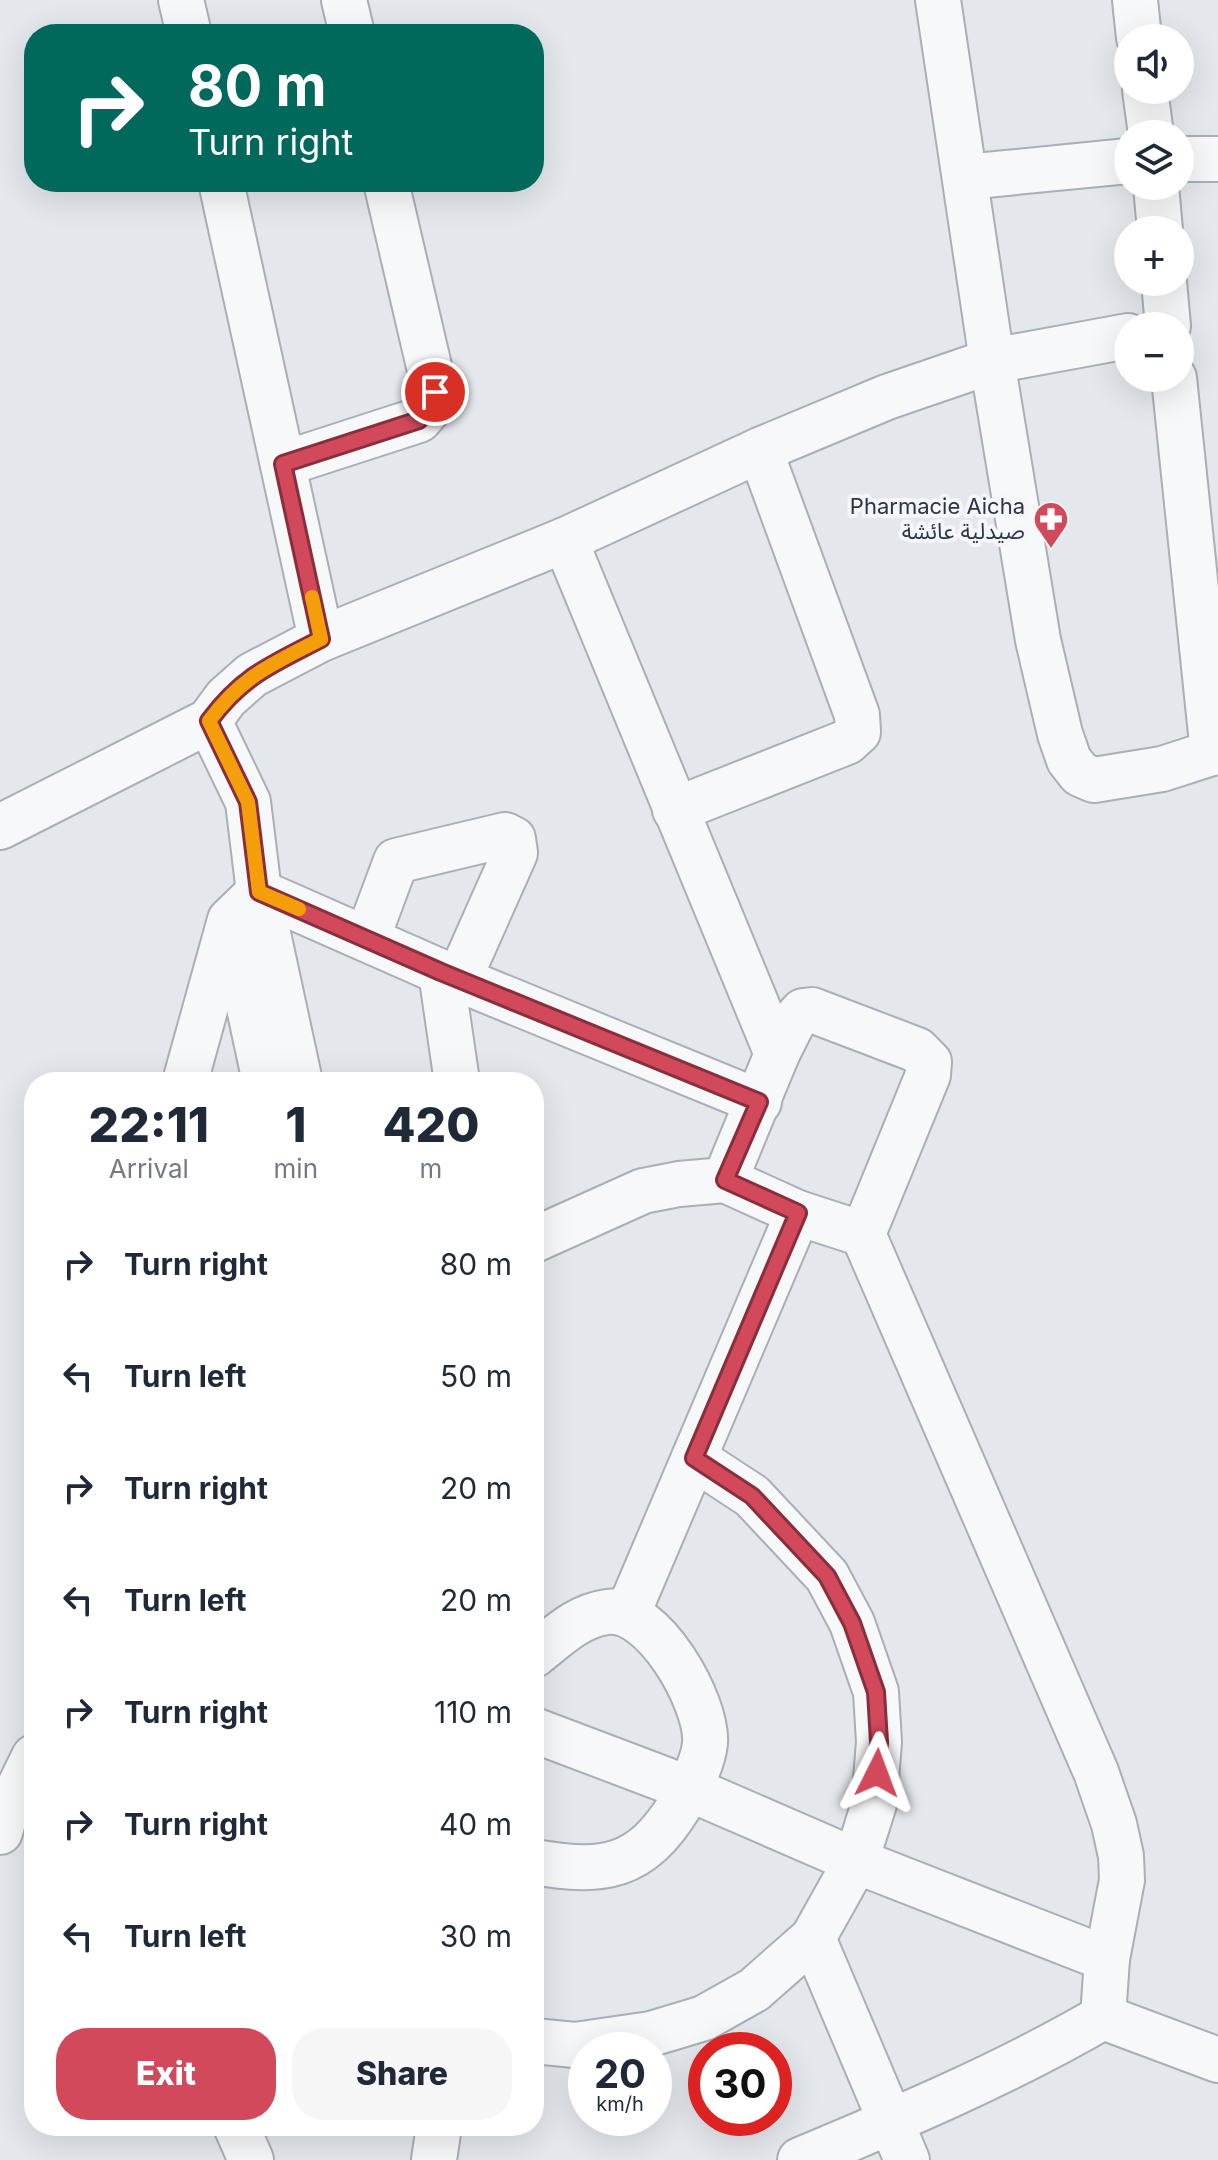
<!DOCTYPE html>
<html lang="en">
<head>
<meta charset="utf-8">
<style>
  body { margin:0; font-family:Inter,"Noto Sans Arabic",sans-serif; background:#f6f6f7; color:#1f2937; height:100vh; display:flex; flex-direction:column; font-size:30px; white-space:nowrap }
  * { box-sizing:border-box; margin:0 }
  p { font-size:26px; color:#747a83 }
  .icon { flex:none; width:44px; height:44px; fill:none; stroke:currentColor; stroke-width:2; stroke-linecap:round; stroke-linejoin:round }
  .map { position:relative; flex:1; overflow:hidden }
  .details { position:absolute; left:24px; top:1072px; width:520px; height:1064px; display:flex; flex-direction:column; background:#fff; border-radius:32px; box-shadow:0 8px 32px #0002 }
  .details>* { flex:none }
  .top-card { position:absolute; left:24px; top:24px; width:520px; height:168px; border-radius:32px; box-shadow:0 8px 32px #0002; background:#00695c; color:#fff; overflow:hidden }
  .buttons { position:absolute; left:1114px; top:24px; display:grid; gap:16px }
  .buttons a { display:grid; place-items:center; width:80px; height:80px; border-radius:50%; background:#fff; box-shadow:0 8px 32px #0002; font-size:40px }
  .speed { position:absolute; left:568px; top:2032px; display:flex; gap:16px; font-size:40px; font-weight:700; text-align:center }
  .speed>* { display:grid; place-content:center; width:104px; height:104px; border-radius:50%; background:#fff; box-shadow:0 8px 32px #0002; line-height:1 }
  .speed small { font-size:20px; font-weight:400 }
  .speed .limit { border:12px solid #d22; background:#fff; color:#111 }
  .pin { position:absolute; display:grid; place-items:center; width:68px; height:68px; color:#fff; margin:-34px; border:4px solid #fff; border-radius:50%; box-shadow:0 2px 8px #0007 }
  .me { position:absolute; width:88px; margin:-44px; rotate:3deg; stroke-linejoin:round; filter:drop-shadow(0 0 6px #0008) }
  .turn { display:flex; align-items:center; gap:28px; height:168px; padding:0 32px; font-size:36px }
  .turn .icon { width:104px; height:104px; stroke-width:2.5 }
  .turn b { display:block; font-size:56px; line-height:68px }
  .eta { display:flex; justify-content:space-evenly; align-items:center; height:136px; text-align:center }
  .eta b { font-size:48px; font-weight:800; line-height:56px }
  .cta { display:flex; gap:16px; margin-top:auto; padding:16px 32px }
  .cta a { flex:1; height:92px; border-radius:32px; background:#d1495b; color:#fff; font-size:32px; font-weight:800; line-height:92px; text-align:center }
  .cta a+a { background:#f6f6f7; color:#1f2937 }
  ul { padding:0; list-style:none }
  li { display:flex; align-items:center; gap:24px; height:112px; padding:0 32px }
  li div { flex:1 }
  li b { display:block; font-size:30px }
  li em { font-style:normal }
  .map>svg:first-child { display:block }
  .lines { fill:none; stroke-linecap:round; stroke-linejoin:round }
  .minor-casing { stroke:#a9aeb7; stroke-width:48 }
  .minor { stroke:#f7f8fa; stroke-width:44 }
  .route-casing { stroke:#882f3b; stroke-width:20 }
  .route { stroke:#d1495b; stroke-width:14 }
  .slow { stroke:#f59e0b; stroke-width:14 }
  .labels { text-anchor:middle; dominant-baseline:central; stroke-width:8; stroke-linejoin:round; paint-order:stroke }
  .poi-label { font-size:22px; fill:#2b3445; stroke:#f4f6f9; text-anchor:end }
</style>
</head>
<body>
<div class="map">
<svg width="1218" height="2160" viewBox="0 0 1218 2160">
  <rect width="100%" height="100%" fill="#e4e7ec"/>
  <g class="lines">
    <g class="minor-casing">
      <g id="minor">
        <path d="M 181,0 L 189,34"/>
        <path d="M 344,0 L 352,34"/>
        <path d="M 938,0 L 992,361 L 1038,640 L 1060,734 L 1069,760 L 1080,774 L 1094,780 L 1162,769 L 1218,751"/>
        <path d="M 1135,0 L 1139,38"/>
        <path d="M 1145,90 L 1151,134"/>
        <path d="M 1180,159 L 1218,159"/>
        <path d="M 965,177 L 1128,161"/>
        <path d="M 221,182 L 321,639"/>
        <path d="M 1156,186 L 1160,230"/>
        <path d="M 1164,282 L 1168,326"/>
        <path d="M 1174,378 L 1213,753"/>
        <path d="M 283,464 L 419,420 L 431,406 L 435,392 L 386,182"/>
        <path d="M 565,540 L 777,1054"/>
        <path d="M 209,721 L 248,802 L 259,892 L 300,1082"/>
        <path d="M 675,810 L 847,742 L 858,732 L 857,715 L 760,450"/>
        <path d="M 0,827 L 209,721 L 226,698 L 252,675 L 321,639 L 565,540 L 760,450 L 887,397 L 992,361 L 1128,336"/>
        <path d="M 259,892 L 441,972 L 759,1102"/>
        <path d="M 232,928 L 265,1082"/>
        <path d="M 367,939 L 396,861 L 505,835 L 513,839 L 515,853 L 459,979"/>
        <path d="M 441,972 L 457,1082"/>
        <path d="M 185,1082 L 230,920 L 259,892"/>
        <path d="M 725,1180 L 777,1054 L 793,1022 L 803,1011 L 812,1010 L 917,1050 L 929,1062 L 928,1075 L 863,1234 L 1096,1772 L 1114,1824 L 1121,1856 L 1122,1880 L 1107,1959 L 1103,2017"/>
        <path d="M 534,1240 L 643,1191 L 679,1184 L 725,1180 L 798,1213 L 863,1234"/>
        <path d="M 628,1613 L 798,1213"/>
        <path d="M 534,1655 C 556,1638 577,1616 607,1612 C 653,1605 708,1703 705,1743 C 703,1764 690,1788 680,1805 C 641,1869 604,1874 534,1862"/>
        <path d="M 534,1730 L 690,1789 L 856,1861 L 1107,1959"/>
        <path d="M 0,1832 L 4,1818 L 34,1757"/>
        <path d="M 813,1938 L 907,2160"/>
        <path d="M 1103,2017 L 1218,2060"/>
        <path d="M 534,2041 L 575,2045 L 651,2034 L 704,2018 L 754,1990 L 813,1938 L 856,1861 L 874,1804 L 879,1742 L 876,1692 L 852,1623 L 827,1576 L 752,1496 L 694,1458"/>
        <path d="M 236,2126 L 251,2160"/>
        <path d="M 434,2160 L 439,2126"/>
        <path d="M 800,2160 C 903,2117 1007,2073 1103,2017"/>
      </g>
    </g>
    <use href="#minor" class="minor"/>
  </g>
  <g class="lines">
    <g class="route-casing">
      <path id="route" d="M 435,392 L 431,406 L 419,420 L 283,464 L 321,639 C 273,664 243,675 209,721 L 248,802 L 259,892 L 441,972 L 759,1102 L 725,1180 L 798,1213 L 694,1458 L 752,1496 L 827,1576 L 852,1623 L 876,1692 L 879,1742 L 877,1773"/>
    </g>
    <use href="#route" class="route"/>
    <path class="slow" d="M 299,909 L 259,892 L 248,802 L 209,721 C 243,675 273,664 321,639 L 312,597"/>
  </g>
  <defs>
    <g id="pharmacy-pin" transform="scale(1.8)"><path d="M0 17L-7.5 6A9.5 9.5 0 1 1 7.5 6Z" fill="#d1495b" stroke="#f4f6f9"/><path d="M-2-6h4v4h4v4h-4v4h-4v-4h-4v-4h4Z" fill="#fff"/></g>
  </defs>
  <g fill-rule="evenodd">
    <use href="#pharmacy-pin" x="1051" y="519"/>
  </g>
  <g class="labels">
    <g class="poi-label">
      <text x="1025" y="506">Pharmacie Aicha<tspan x="1025" dy="25">صيدلية عائشة</tspan></text>
    </g>
  </g>
</svg>
<div class="buttons">
<a><svg class="icon" aria-label="sound" viewBox="0 0 24 24"><path d="M4 9h4l5-4v14l-5-4H4zM17 9q2 3 0 6"/></svg></a>
<a><svg class="icon" aria-label="layers" viewBox="0 0 24 24"><path d="M12 4l9 5-9 5-9-5zM3 14l9 5 9-5"/></svg></a>
<a>+</a>
<a>−</a>
</div>
<div class="speed"><div>20<small>km/h</small></div><div class="limit">30</div></div>
<div class="pin" style="left:435px;top:392px;background:#d93025"><svg class="icon" aria-label="arrive" viewBox="0 0 24 24"><path d="M6 21V4h12l-3 4 3 4H6"/></svg></div>
<svg class="me" style="left:877px;top:1773px" viewBox="-20 -20 40 40"><path d="M0-17L14 15 0 8-14 15z" fill="#d1495b" stroke="#fff" stroke-width="4"/></svg>
<div class="top-card">
<div class="turn"><svg class="icon" aria-label="right" viewBox="0 0 24 24"><path d="M7 20v-9h11M14 6l5 5-5 5"/></svg><div><b>80 m</b>Turn right</div></div>
</div>
<section class="details">
<div class="eta">
<div><b>22:11</b><p>Arrival</p></div>
<div><b>1</b><p>min</p></div>
<div><b>420</b><p>m</p></div>
</div>
<ul>
<li><svg class="icon" aria-label="right" viewBox="0 0 24 24"><path d="M7 20v-9h11M14 6l5 5-5 5"/></svg><div><b>Turn right</b></div><em>80 m</em></li>
<li><svg class="icon" aria-label="left" viewBox="0 0 24 24"><path d="M17 20v-9H6M10 6l-5 5 5 5"/></svg><div><b>Turn left</b></div><em>50 m</em></li>
<li><svg class="icon" aria-label="right" viewBox="0 0 24 24"><path d="M7 20v-9h11M14 6l5 5-5 5"/></svg><div><b>Turn right</b></div><em>20 m</em></li>
<li><svg class="icon" aria-label="left" viewBox="0 0 24 24"><path d="M17 20v-9H6M10 6l-5 5 5 5"/></svg><div><b>Turn left</b></div><em>20 m</em></li>
<li><svg class="icon" aria-label="right" viewBox="0 0 24 24"><path d="M7 20v-9h11M14 6l5 5-5 5"/></svg><div><b>Turn right</b></div><em>110 m</em></li>
<li><svg class="icon" aria-label="right" viewBox="0 0 24 24"><path d="M7 20v-9h11M14 6l5 5-5 5"/></svg><div><b>Turn right</b></div><em>40 m</em></li>
<li><svg class="icon" aria-label="left" viewBox="0 0 24 24"><path d="M17 20v-9H6M10 6l-5 5 5 5"/></svg><div><b>Turn left</b></div><em>30 m</em></li>
</ul>
<div class="cta"><a>Exit</a><a>Share</a></div>
</section>
</div>
</body>
</html>
